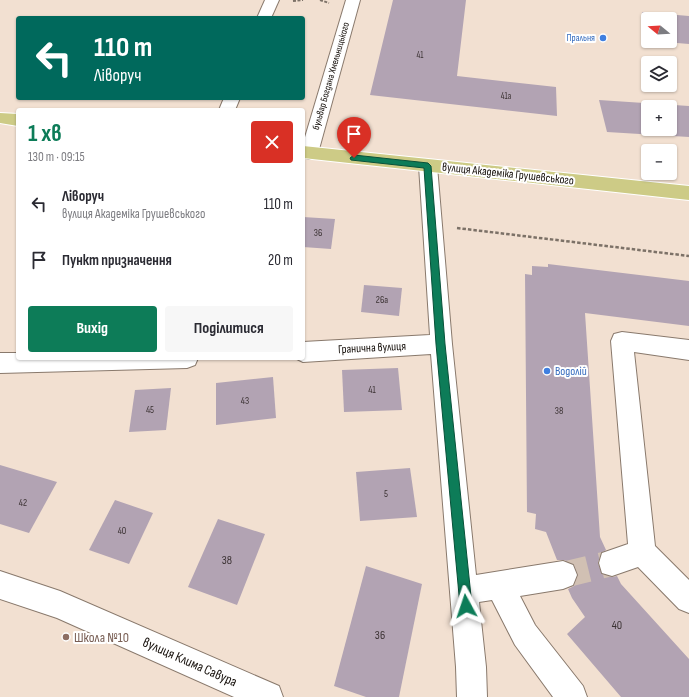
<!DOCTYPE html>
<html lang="uk">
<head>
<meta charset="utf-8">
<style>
  body { margin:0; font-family:"Sofia Sans Condensed",sans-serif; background:#f7f7f7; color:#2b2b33; height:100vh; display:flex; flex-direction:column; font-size:15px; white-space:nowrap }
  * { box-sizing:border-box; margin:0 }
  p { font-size:13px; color:#7c7c81 }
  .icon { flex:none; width:22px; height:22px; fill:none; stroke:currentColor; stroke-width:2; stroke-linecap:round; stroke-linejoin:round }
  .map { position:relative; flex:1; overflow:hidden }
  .panel { position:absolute; left:16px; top:108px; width:289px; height:252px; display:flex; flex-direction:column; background:#fff; border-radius:4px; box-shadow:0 1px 3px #0004 }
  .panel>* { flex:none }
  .top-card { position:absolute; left:16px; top:16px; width:289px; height:84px; border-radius:4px; box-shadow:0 1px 3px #0004; background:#00695c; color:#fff; overflow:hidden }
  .needle { width:26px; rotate:288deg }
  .fabs { position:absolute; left:641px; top:12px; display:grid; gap:8px }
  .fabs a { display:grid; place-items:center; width:36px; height:36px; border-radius:4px; background:#fff; box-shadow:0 1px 3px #0004; font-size:20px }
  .pin { position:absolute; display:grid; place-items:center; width:34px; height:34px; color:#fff; margin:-41px -17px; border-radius:50% 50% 50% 0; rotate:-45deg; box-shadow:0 0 4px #0007 }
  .pin .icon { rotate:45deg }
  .me { position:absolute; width:44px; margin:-22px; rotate:355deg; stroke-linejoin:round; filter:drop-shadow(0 0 3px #0008) }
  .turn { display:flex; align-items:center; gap:14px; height:84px; padding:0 12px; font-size:18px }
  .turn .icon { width:52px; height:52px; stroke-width:2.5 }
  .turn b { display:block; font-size:28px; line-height:34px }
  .round { display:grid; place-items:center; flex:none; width:42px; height:42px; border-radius:4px; background:#f7f7f7 }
  .overview { display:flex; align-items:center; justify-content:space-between; height:68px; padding:0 12px }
  h1 { font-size:24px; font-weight:700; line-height:30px; color:#0d7c58 }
  .action { display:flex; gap:8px; margin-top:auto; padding:8px 12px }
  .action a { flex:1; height:46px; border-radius:4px; background:#0d7c58; color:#fff; font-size:16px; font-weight:700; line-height:46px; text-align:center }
  .action a+a { background:#f7f7f7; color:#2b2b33 }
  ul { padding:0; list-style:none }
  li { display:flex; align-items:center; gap:12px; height:56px; padding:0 12px }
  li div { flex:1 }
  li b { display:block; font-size:15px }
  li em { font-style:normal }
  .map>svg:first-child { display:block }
  .building { fill:#b2a3b3; fill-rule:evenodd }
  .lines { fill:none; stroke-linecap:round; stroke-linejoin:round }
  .minor-tunnel { stroke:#d1c0b3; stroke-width:26; stroke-dasharray:26 13; stroke-linecap:butt }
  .minor-casing { stroke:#89796c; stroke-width:2 }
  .major-casing { stroke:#fff; stroke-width:2 }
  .path-far1 { stroke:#7c7167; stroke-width:2; stroke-dasharray:3 1.5; stroke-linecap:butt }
  .path { stroke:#7c7167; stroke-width:2.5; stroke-dasharray:3.5 2; stroke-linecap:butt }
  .minor { fill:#fff; fill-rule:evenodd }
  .major { fill:#cdcb86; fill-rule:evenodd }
  .route { fill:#0d7c58; stroke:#085139 }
  .shop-dot { fill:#3f7fe0; stroke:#fff; stroke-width:1.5 }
  .education-dot { fill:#8d6e63; stroke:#fff; stroke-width:1.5 }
  .labels { text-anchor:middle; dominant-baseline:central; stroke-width:4; stroke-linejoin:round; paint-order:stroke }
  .far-number-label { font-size:9px; fill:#3b3233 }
  .far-shop-label { font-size:10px; fill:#366cbe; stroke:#fff; text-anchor:end }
  .far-street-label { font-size:10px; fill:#130d08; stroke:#fff }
  .number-label { font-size:10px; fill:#3b3233 }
  .street-label { font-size:12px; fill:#130d08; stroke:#fff }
  .shop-label { font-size:12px; fill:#366cbe; stroke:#fff; text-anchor:start }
  .near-number-label { font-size:12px; fill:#3b3233 }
  .near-education-label { font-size:14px; fill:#785e54; stroke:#fff; text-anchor:start }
  .near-street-label { font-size:14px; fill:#130d08; stroke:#fff }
</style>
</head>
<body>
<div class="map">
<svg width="689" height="697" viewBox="0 0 689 697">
  <rect width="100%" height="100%" fill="#f2e0d1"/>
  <g class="building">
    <path d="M 393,0 L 466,0 L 457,76 L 556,87 L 557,116 L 370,95 Z"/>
    <path d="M 642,12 L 689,16 L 689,44 L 653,41 L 670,41 L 670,19 L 648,19 L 648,41 Z"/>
    <path d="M 599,100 L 689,106 L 689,137 L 607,132 ZM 648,107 L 670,107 L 670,129 L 648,129 Z"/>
    <path d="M 303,217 L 335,219 L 331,249 L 303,247 Z"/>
    <path d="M 548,264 L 689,281 L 689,326 L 585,313 L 600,537 L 606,550 L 601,553 L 598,563 L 602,574 L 612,577 L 617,576 L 621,584 L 689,659 L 689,697 L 621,697 L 567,634 L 585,617 L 572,598 L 568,589 L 574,586 L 578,574 L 574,564 L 564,560 L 557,560 L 546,532 L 535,529 L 536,514 L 527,512 L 525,274 L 532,275 L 532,266 L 548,267 Z"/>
    <path d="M 364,285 L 402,288 L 399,316 L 361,312 Z"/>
    <path d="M 398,368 L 402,410 L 344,412 L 342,370 Z"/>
    <path d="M 273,377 L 276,418 L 216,425 L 216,383 Z"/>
    <path d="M 171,388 L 166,430 L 129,432 L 135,390 Z"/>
    <path d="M 0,465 L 57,482 L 29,533 L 0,524 Z"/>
    <path d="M 410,468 L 417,517 L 360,521 L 356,472 Z"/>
    <path d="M 115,500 L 153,513 L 129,564 L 89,550 Z"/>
    <path d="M 218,519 L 265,534 L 237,605 L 188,587 Z"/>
    <path d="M 366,566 L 422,584 L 399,697 L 366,697 L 334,686 Z"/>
  </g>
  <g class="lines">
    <path class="minor-tunnel" d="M 563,575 L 612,563"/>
    <g class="minor-casing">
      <g id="minor">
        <path d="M 265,0 L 279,0 L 271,18 L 257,18 Z"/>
        <path d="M 346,0 L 360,0 L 318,153 L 315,157 L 309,159 L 303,157 L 303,144 Z"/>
        <path d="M 224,98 L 240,98 L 235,110 L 219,110 Z"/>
        <path d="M 428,160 L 434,162 L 437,166 L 452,344 L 476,575 L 563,561 L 573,565 L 577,575 L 573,585 L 563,589 L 520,596 L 535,625 L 583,686 L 587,697 L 553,697 L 515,645 L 492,600 L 479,602 L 486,667 L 487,697 L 457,697 L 456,667 L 431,354 L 303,362 L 295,358 L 303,358 L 303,342 L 430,335 L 419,166 L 422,162 Z"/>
        <path d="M 622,332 L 689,340 L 689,360 L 634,352 L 655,546 L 689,580 L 689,613 L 679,609 L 638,567 L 612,576 L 602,573 L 599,563 L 602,553 L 628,544 L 611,341 L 614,334 Z"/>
        <path d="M 0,353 L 18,353 L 18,358 L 198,358 L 195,365 L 187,368 L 0,373 Z"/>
        <path d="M 0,571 L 60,591 L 279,686 L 283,697 L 234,697 L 57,618 L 0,599 Z"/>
      </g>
    </g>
    <g class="major-casing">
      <g id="major">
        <path d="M 0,113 L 18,114 L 18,126 L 0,123 Z"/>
        <path d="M 303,146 L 689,186 L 689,200 L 303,158 Z"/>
      </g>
    </g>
    <g class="path-far1">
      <path d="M 320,0 L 329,3"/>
      <path d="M 293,1 L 303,0"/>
    </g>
    <path class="path" d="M 457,228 L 689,256"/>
    <use href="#minor" class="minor"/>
    <use href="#major" class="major"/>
  </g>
  <path class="route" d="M 354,155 L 428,163 L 431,166 L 445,344 L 472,606 L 470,610 L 466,612 L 462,610 L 460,606 L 436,344 L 424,168 L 351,160 L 350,158 Z"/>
  <g class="shop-dot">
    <circle cx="603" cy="38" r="4"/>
    <circle cx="547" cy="371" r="4"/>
  </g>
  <circle class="education-dot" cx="66" cy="637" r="4"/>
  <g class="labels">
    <g class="far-number-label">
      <text x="420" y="55">41</text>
      <text x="506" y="96">41а</text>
    </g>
    <g class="far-shop-label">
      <text x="595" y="38">Пральня</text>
    </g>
    <g class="far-street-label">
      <text transform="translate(331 76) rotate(-74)">бульвар Богдана Хмельницького</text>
    </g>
    <g class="number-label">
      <text x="318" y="233">36</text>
      <text x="382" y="300">26а</text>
      <text x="372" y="390">41</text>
      <text x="245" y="401">43</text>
      <text x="150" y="410">45</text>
      <text x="559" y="411">38</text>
      <text x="386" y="494">5</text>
      <text x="23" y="503">42</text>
      <text x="122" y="531">40</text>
    </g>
    <g class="street-label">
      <text transform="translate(508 174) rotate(6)">вулиця Академіка Грушевського</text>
      <text transform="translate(372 348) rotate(-3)">Гранична вулиця</text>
    </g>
    <g class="shop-label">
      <text x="555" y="371">Водолій</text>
    </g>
    <g class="near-number-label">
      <text x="227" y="560">38</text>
      <text x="617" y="625">40</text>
      <text x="380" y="635">36</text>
    </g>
    <g class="near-education-label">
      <text x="74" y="637">Школа №10</text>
    </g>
    <g class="near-street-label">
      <text transform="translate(190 662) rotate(24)">вулиця Клима Савура</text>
    </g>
  </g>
</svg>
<div class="fabs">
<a><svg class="needle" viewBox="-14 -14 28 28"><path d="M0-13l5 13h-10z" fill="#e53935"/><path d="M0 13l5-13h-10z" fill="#7c7c81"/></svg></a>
<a><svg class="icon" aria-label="layers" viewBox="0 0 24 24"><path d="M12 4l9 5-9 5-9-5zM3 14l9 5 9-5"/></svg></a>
<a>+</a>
<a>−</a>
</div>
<div class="pin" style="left:354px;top:158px;background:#d93025"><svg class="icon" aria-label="arrive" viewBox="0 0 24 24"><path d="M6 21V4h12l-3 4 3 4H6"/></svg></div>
<svg class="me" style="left:466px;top:606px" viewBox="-20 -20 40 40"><path d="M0-17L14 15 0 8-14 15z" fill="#0d7c58" stroke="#fff" stroke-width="4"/></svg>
<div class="top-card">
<div class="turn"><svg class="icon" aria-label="left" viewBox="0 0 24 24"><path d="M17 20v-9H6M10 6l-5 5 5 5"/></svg><div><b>110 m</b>Ліворуч</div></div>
</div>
<section class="panel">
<div class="overview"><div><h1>1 хв</h1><p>130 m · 09:15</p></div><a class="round" style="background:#d93025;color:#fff"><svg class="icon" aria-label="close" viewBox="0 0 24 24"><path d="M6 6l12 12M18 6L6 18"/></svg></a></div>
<ul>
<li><svg class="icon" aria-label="left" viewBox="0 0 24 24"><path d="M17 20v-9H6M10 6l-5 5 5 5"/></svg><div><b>Ліворуч</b><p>вулиця Академіка Грушевського</p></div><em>110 m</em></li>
<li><svg class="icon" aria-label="arrive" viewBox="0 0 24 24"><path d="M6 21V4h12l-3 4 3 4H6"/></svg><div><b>Пункт призначення</b></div><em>20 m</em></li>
</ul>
<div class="action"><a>Вихід</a><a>Поділитися</a></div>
</section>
</div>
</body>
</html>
